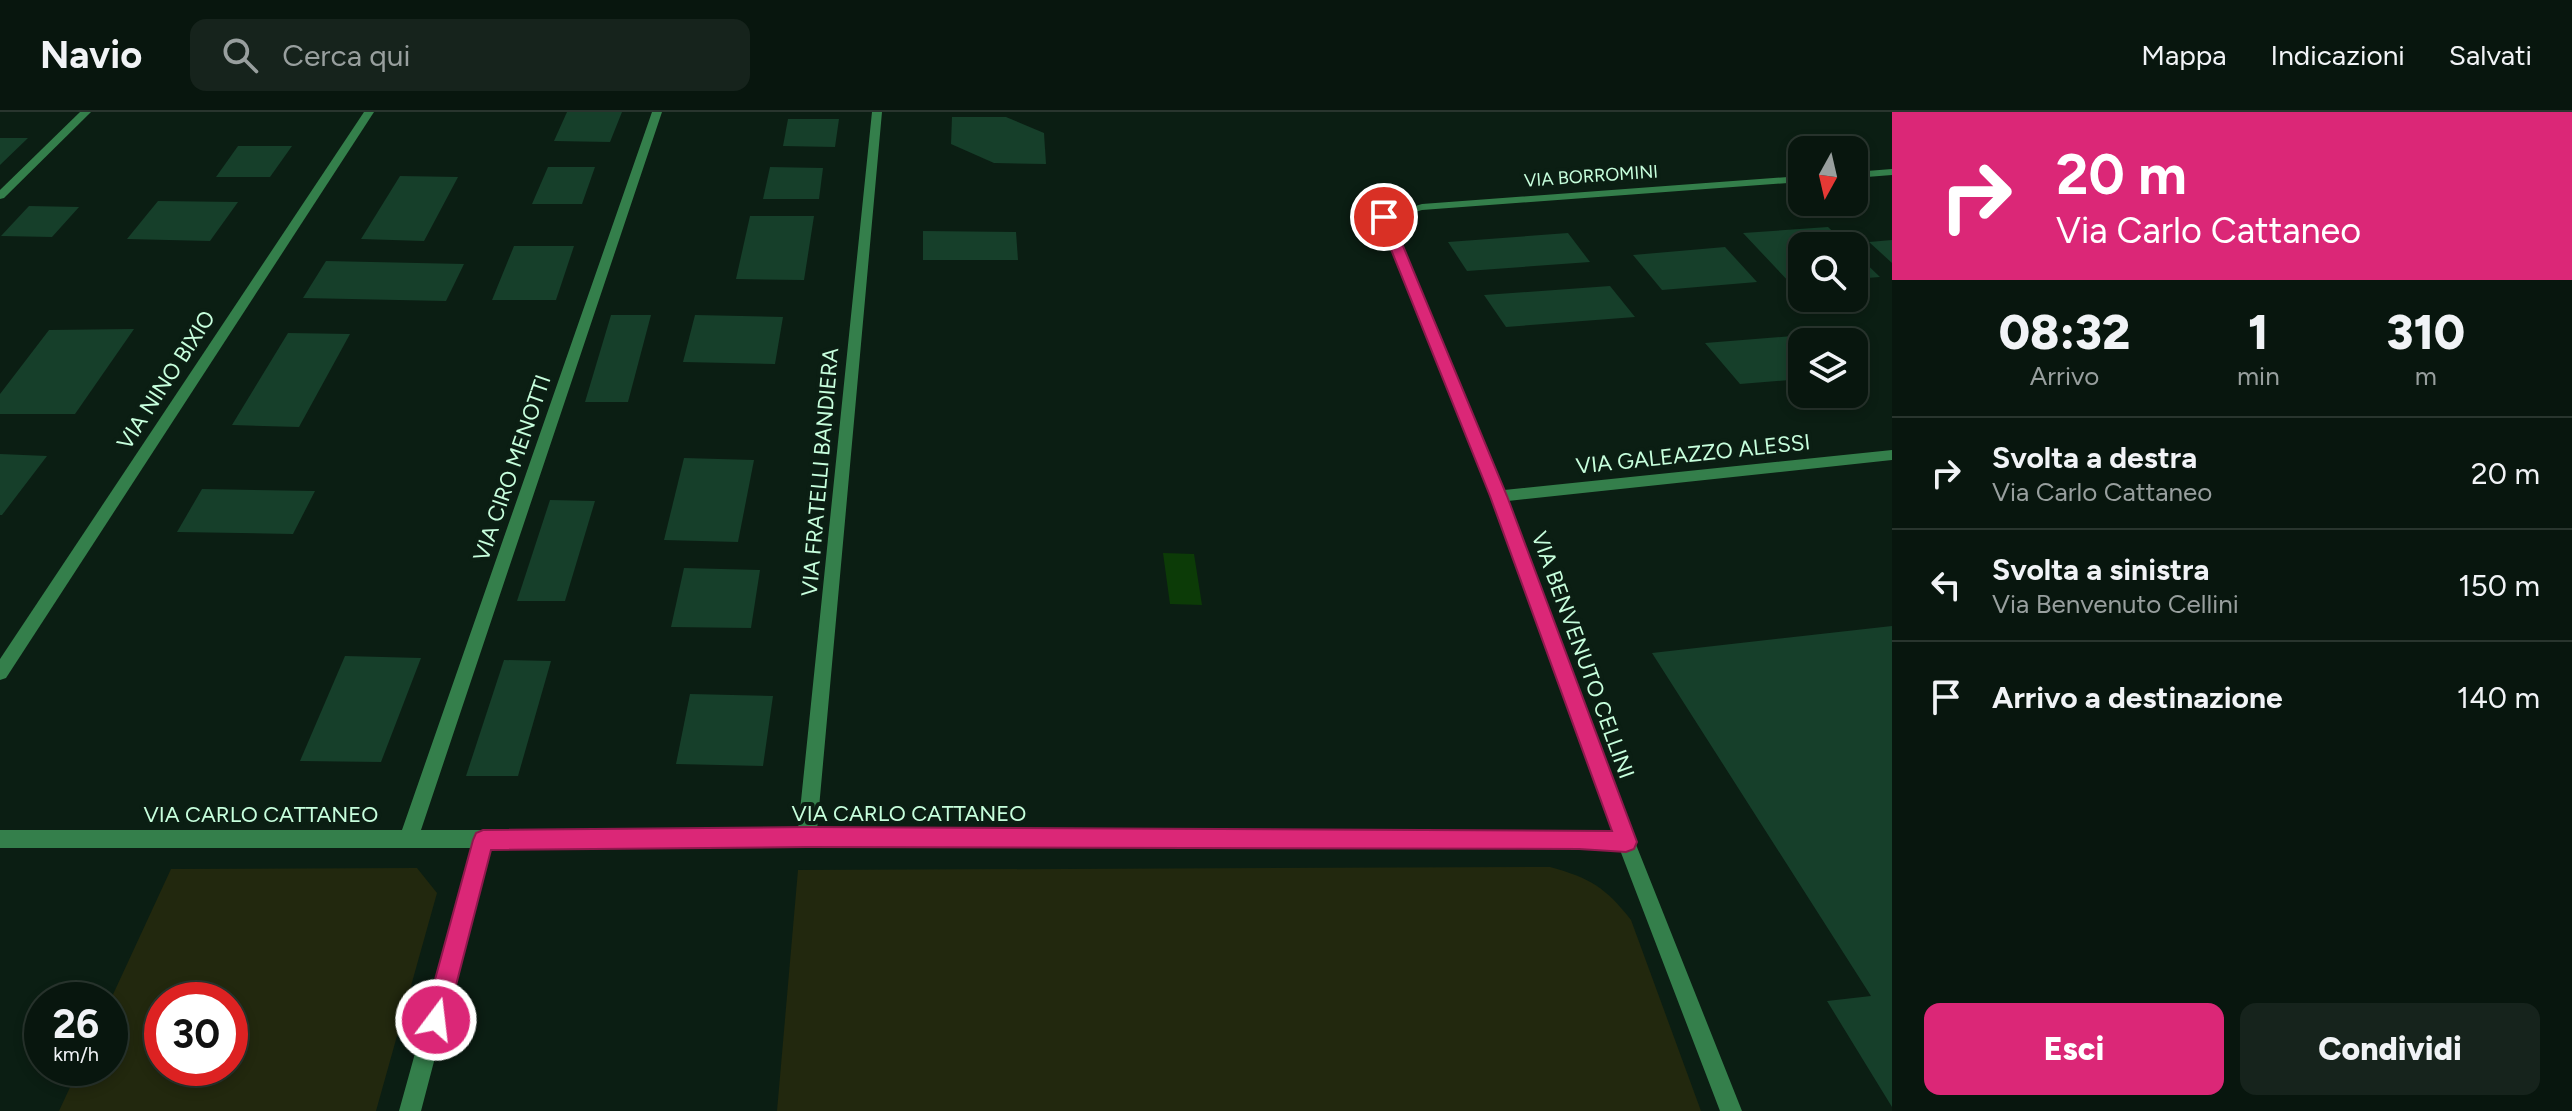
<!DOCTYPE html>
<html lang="it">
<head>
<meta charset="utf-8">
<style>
  body { margin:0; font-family:Figtree,sans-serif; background:#16231c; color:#f1f3f6; height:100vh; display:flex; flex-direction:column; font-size:30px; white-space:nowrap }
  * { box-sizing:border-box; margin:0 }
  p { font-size:26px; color:#989f9e }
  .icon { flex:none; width:44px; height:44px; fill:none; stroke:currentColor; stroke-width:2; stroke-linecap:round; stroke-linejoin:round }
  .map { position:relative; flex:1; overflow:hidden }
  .panel { display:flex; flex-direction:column; background:#08160e; width:680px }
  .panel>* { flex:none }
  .banner { background:#db2777; color:#fff; overflow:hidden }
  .needle { width:52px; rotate:188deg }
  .controls { position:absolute; left:1788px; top:24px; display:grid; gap:16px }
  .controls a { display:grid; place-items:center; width:80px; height:80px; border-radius:16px; background:#08160e; box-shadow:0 4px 12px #0003,0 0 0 2px #29352e; font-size:40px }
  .speed { position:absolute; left:24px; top:870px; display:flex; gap:16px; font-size:40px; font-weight:700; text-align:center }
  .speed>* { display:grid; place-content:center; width:104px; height:104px; border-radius:50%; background:#08160e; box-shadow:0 4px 12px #0003,0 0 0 2px #29352e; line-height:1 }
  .speed small { font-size:20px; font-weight:400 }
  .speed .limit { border:12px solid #d22; background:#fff; color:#111 }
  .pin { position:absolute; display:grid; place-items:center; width:68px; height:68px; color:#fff; margin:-34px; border:4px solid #fff; border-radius:50%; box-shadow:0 2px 8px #0007 }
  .me { position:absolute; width:88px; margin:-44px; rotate:15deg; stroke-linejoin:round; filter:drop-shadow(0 0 6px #0008) }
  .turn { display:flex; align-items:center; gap:28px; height:168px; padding:0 32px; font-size:36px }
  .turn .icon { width:104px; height:104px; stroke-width:2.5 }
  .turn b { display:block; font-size:56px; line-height:68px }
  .eta { display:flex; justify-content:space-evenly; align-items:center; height:136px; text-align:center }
  .eta b { font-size:48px; font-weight:800; line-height:56px }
  .button { display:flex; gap:16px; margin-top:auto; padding:16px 32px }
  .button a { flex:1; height:92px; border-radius:16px; background:#db2777; color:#fff; font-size:32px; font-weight:800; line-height:92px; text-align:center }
  .button a+a { background:#16231c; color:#f1f3f6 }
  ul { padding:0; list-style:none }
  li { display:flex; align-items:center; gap:24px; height:112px; padding:0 32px; border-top:2px solid #29352e }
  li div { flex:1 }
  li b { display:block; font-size:30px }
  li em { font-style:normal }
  header { display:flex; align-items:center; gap:48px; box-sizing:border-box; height:112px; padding:0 40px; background:#08160e; border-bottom:2px solid #29352e }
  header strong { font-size:38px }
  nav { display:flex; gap:44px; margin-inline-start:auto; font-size:28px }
  .search { width:560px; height:72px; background:#16231c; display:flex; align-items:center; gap:20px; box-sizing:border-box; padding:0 28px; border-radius:16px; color:#989f9e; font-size:30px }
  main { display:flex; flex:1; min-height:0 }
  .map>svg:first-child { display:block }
  .green { fill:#22280e; fill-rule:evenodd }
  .water { fill:#0c3b07 }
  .building { fill:#163f2a }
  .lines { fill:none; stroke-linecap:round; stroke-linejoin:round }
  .minor { fill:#347f4b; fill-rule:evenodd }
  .route { fill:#db2777; stroke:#8e194d; stroke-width:2 }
  .labels { text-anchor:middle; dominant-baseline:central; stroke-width:8; stroke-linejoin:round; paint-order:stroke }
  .far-street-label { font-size:18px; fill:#c7ffdd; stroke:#0b1e13 }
  .street-label { font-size:22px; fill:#c7ffdd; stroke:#0b1e13 }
</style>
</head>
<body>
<header>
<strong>Navio</strong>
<div class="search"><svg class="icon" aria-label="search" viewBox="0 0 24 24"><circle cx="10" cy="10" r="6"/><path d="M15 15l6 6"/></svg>Cerca qui</div>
<nav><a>Mappa</a><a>Indicazioni</a><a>Salvati</a></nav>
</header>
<main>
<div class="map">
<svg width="1892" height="999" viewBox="0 0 1892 999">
  <rect width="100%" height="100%" fill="#0b1e13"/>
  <g class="green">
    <path d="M 1550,755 C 1590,766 1605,775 1631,808 L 1701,999 L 777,999 L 798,758 Z"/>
    <path d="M 417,756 L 437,781 L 376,999 L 59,999 L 79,956 L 110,956 L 110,889 L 171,757 ZM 162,888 L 230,888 L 230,956 L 162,956 Z"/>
  </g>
  <path class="water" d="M 1163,441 L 1194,442 L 1202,493 L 1170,492 Z"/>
  <g class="building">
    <path d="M 567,0 L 622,0 L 610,30 L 554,29 Z"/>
    <path d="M 952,5 L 1006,5 L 1044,21 L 1046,52 L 994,51 L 951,32 Z"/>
    <path d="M 788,7 L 839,7 L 835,35 L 783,34 Z"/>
    <path d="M 0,26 L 28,26 L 0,53 Z"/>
    <path d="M 238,34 L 292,34 L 270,65 L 216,65 Z"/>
    <path d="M 548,55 L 595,55 L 582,92 L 532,92 Z"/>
    <path d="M 770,55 L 823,56 L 819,87 L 763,87 Z"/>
    <path d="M 400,64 L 458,65 L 424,129 L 361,127 Z"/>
    <path d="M 158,89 L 238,90 L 210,129 L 127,127 Z"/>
    <path d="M 29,94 L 79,95 L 52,125 L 1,124 Z"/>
    <path d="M 750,104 L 814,104 L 804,168 L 736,167 Z"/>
    <path d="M 1828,115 L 1848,134 L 1802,134 L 1802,171 L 1791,172 L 1743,121 Z"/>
    <path d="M 923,119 L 1016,120 L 1018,148 L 923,148 Z"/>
    <path d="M 1568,121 L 1590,150 L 1467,159 L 1448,130 Z"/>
    <path d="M 1892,128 L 1892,151 L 1869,130 Z"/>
    <path d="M 514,134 L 574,134 L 556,188 L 492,188 Z"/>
    <path d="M 1725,135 L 1757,170 L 1662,178 L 1633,143 Z"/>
    <path d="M 1854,140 L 1880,165 L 1854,167 Z"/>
    <path d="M 326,149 L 464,152 L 446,189 L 303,186 Z"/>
    <path d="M 1610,174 L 1635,205 L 1506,215 L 1484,183 Z"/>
    <path d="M 611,203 L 651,203 L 628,290 L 585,290 Z"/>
    <path d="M 695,203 L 783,205 L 775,252 L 683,250 Z"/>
    <path d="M 134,217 L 75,302 L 0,302 L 0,282 L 49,218 Z"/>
    <path d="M 288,221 L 350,222 L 299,315 L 232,313 Z"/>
    <path d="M 1805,223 L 1812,230 L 1802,230 L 1802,267 L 1740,272 L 1705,231 Z"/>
    <path d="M 0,342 L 47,344 L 2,403 L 0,403 Z"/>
    <path d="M 684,346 L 754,348 L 738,430 L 664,428 Z"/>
    <path d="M 202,377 L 315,379 L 293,422 L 177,420 Z"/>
    <path d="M 550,388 L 595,389 L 565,489 L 517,489 Z"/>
    <path d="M 684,456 L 760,458 L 751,516 L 671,515 Z"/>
    <path d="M 1892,514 L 1892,995 L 1827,889 L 1871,884 L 1652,541 Z"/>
    <path d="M 345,544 L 421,546 L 381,650 L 300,649 Z"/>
    <path d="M 504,548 L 551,549 L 518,664 L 466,664 Z"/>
    <path d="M 690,582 L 773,584 L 763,654 L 676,652 Z"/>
  </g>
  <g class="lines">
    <g class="minor">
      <path d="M 80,0 L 91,0 L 4,86 L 0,87 L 0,78 Z"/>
      <path d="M 364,0 L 374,0 L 6,566 L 0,568 L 0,547 Z"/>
      <path d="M 652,0 L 662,0 L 421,718 L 798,718 L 872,0 L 882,0 L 817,718 L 1579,718 L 1613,720 L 1492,384 L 1378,105 L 1422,92 L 1802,64 L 1802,70 L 1422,98 L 1391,107 L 1504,378 L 1892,338 L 1892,348 L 1508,389 L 1635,730 L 1742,999 L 1720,999 L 1620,738 L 1579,736 L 490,736 L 421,999 L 399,999 L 472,736 L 0,736 L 0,718 L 402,718 Z"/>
      <path d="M 1892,57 L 1892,63 L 1854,66 L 1854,60 Z"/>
    </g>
  </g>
  <path class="route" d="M 1384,101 L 1391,105 L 1507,384 L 1637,730 L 1634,737 L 1626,740 L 1579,737 L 807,735 L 491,738 L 447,908 L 444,916 L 436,920 L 427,916 L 424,908 L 473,728 L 476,721 L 483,718 L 807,715 L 1612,719 L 1490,384 L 1378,105 Z"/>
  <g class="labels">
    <g class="far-street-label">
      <text transform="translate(1591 64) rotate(-4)">VIA BORROMINI</text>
    </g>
    <g class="street-label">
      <text transform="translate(166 268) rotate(-57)">VIA NINO BIXIO</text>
      <text transform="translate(1693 342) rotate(-6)">VIA GALEAZZO ALESSI</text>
      <text transform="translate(512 356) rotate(-71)">VIA CIRO MENOTTI</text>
      <text transform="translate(820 360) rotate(-85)">VIA FRATELLI BANDIERA</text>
      <text transform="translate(1583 543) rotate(70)">VIA BENVENUTO CELLINI</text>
      <text x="909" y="701">VIA CARLO CATTANEO</text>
      <text x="261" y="702">VIA CARLO CATTANEO</text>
    </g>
  </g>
</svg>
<div class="controls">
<a><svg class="needle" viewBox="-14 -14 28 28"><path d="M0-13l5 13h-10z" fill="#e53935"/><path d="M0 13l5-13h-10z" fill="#989f9e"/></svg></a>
<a><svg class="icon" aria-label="search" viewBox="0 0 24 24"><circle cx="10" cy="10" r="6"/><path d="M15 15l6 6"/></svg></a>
<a><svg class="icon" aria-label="layers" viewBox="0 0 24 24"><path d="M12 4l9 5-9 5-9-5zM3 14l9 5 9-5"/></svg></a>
</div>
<div class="speed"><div>26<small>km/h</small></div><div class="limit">30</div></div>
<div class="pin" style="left:1384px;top:105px;background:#d93025"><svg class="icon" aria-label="arrive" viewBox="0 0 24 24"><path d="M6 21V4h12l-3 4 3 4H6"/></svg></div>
<svg class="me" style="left:436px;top:908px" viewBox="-20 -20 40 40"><circle r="17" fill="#db2777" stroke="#fff" stroke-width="3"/><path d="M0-11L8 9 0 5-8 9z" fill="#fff"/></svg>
</div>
<section class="panel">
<div class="banner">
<div class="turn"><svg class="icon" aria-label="right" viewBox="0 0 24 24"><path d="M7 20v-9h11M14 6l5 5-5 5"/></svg><div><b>20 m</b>Via Carlo Cattaneo</div></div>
</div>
<div class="eta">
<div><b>08:32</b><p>Arrivo</p></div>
<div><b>1</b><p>min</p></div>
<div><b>310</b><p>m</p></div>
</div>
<ul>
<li><svg class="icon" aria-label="right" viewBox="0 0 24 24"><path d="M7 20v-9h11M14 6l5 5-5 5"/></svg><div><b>Svolta a destra</b><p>Via Carlo Cattaneo</p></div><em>20 m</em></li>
<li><svg class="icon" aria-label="left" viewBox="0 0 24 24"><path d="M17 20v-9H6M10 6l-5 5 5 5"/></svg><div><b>Svolta a sinistra</b><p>Via Benvenuto Cellini</p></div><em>150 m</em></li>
<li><svg class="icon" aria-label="arrive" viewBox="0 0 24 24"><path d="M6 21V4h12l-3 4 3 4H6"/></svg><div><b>Arrivo a destinazione</b></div><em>140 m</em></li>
</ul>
<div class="button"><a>Esci</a><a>Condividi</a></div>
</section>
</main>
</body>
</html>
